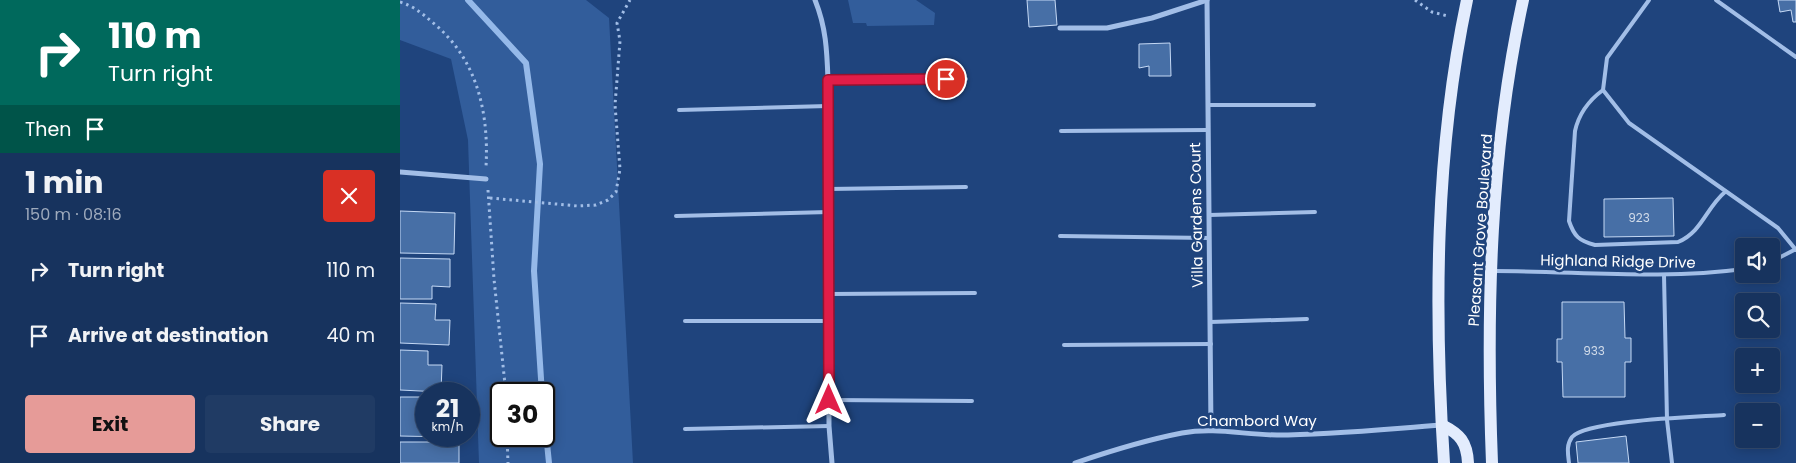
<!DOCTYPE html>
<html lang="en">
<head>
<meta charset="utf-8">
<style>
  body { margin:0; font-family:Poppins,sans-serif; background:#203b64; color:#f1f3f6; height:100vh; display:flex; flex-direction:column; font-size:19px; white-space:nowrap }
  * { box-sizing:border-box; margin:0 }
  p { font-size:16px; color:#9eaabc }
  .icon { flex:none; width:28px; height:28px; fill:none; stroke:currentColor; stroke-width:2; stroke-linecap:round; stroke-linejoin:round }
  .map { position:relative; flex:1; overflow:hidden }
  .details { display:flex; flex-direction:column; background:#17335e; width:400px }
  .details>* { flex:none }
  .banner { background:#00695c; color:#fff; overflow:hidden }
  .fabs { position:absolute; left:1335px; top:238px; display:grid; gap:10px }
  .fabs a { display:grid; place-items:center; width:45px; height:45px; border-radius:5px; background:#17335e; box-shadow:0 2px 12px #0003,0 0 0 1px #364e73; font-size:25px }
  .speed { position:absolute; left:15px; top:382px; display:flex; gap:10px; font-size:25px; font-weight:700; text-align:center }
  .speed>* { display:grid; place-content:center; width:65px; height:65px; border-radius:50%; background:#17335e; box-shadow:0 2px 12px #0003,0 0 0 1px #364e73; line-height:1 }
  .speed small { font-size:12px; font-weight:400 }
  .speed .limit { border:2px solid #111; border-radius:8px; background:#fff; color:#111 }
  .pin { position:absolute; display:grid; place-items:center; width:42px; height:42px; color:#fff; margin:-21px; border:2px solid #fff; border-radius:50%; box-shadow:0 1px 5px #0007 }
  .me { position:absolute; width:55px; margin:-28px; rotate:0deg; stroke-linejoin:round; filter:drop-shadow(0 0 4px #0008) }
  .turn { display:flex; align-items:center; gap:18px; height:105px; padding:0 25px; font-size:22px }
  .turn .icon { width:65px; height:65px; stroke-width:2.5 }
  .turn b { display:block; font-size:35px; line-height:42px }
  .then { display:flex; align-items:center; height:48px; padding:0 25px; background:#0003; gap:10px; font-size:19px }
  .round { display:grid; place-items:center; flex:none; width:52px; height:52px; border-radius:5px; background:#203b64 }
  .summary { display:flex; align-items:center; justify-content:space-between; height:85px; padding:0 25px }
  h1 { font-size:30px; font-weight:700; line-height:38px }
  .primary-button { display:flex; gap:10px; margin-top:auto; padding:10px 25px }
  .primary-button a { flex:1; height:58px; border-radius:5px; background:#e69b98; color:#111; font-size:20px; font-weight:700; line-height:58px; text-align:center }
  .primary-button a+a { background:#203b64; color:#f1f3f6 }
  ul { padding:0; list-style:none }
  li { display:flex; align-items:center; gap:15px; height:65px; padding:0 25px }
  li div { flex:1 }
  li b { display:block; font-size:19px }
  li em { font-style:normal }
  main { display:flex; flex:1; min-height:0 }
  .map>svg:first-child { display:block }
  .green { fill:#325d9b; fill-rule:evenodd }
  .lines { fill:none; stroke-linecap:round; stroke-linejoin:round }
  .stream { stroke:#95b9e9; stroke-width:6 }
  .building { fill:#476fa6; stroke:#c5d9f5 }
  .path { stroke:#a2bee7; stroke-width:3; stroke-dasharray:2.5 4; stroke-linecap:butt }
  .service { stroke:#a2bee7; stroke-width:4 }
  .minor { stroke:#a2bee7; stroke-width:5 }
  .primary { stroke:#e3ecfd; stroke-width:12 }
  .route-casing { stroke:#92132f; stroke-width:12 }
  .route { stroke:#e11d48; stroke-width:9 }
  .labels { text-anchor:middle; dominant-baseline:central; stroke-width:5; stroke-linejoin:round; paint-order:stroke }
  .number-label { font-size:12px; fill:#d1dbe9 }
  .street-label { font-size:15px; fill:#fff; stroke:#1f447d }
</style>
</head>
<body>
<main>
<section class="details">
<div class="banner">
<div class="turn"><svg class="icon" aria-label="right" viewBox="0 0 24 24"><path d="M7 20v-9h11M14 6l5 5-5 5"/></svg><div><b>110 m</b>Turn right</div></div>
<div class="then">Then<svg class="icon" aria-label="arrive" viewBox="0 0 24 24"><path d="M6 21V4h12l-3 4 3 4H6"/></svg></div>
</div>
<div class="summary"><div><h1>1 min</h1><p>150 m · 08:16</p></div><a class="round" style="background:#d93025;color:#fff"><svg class="icon" aria-label="close" viewBox="0 0 24 24"><path d="M6 6l12 12M18 6L6 18"/></svg></a></div>
<ul>
<li><svg class="icon" aria-label="right" viewBox="0 0 24 24"><path d="M7 20v-9h11M14 6l5 5-5 5"/></svg><div><b>Turn right</b></div><em>110 m</em></li>
<li><svg class="icon" aria-label="arrive" viewBox="0 0 24 24"><path d="M6 21V4h12l-3 4 3 4H6"/></svg><div><b>Arrive at destination</b></div><em>40 m</em></li>
</ul>
<div class="primary-button"><a>Exit</a><a>Share</a></div>
</section>
<div class="map">
<svg width="1396" height="463" viewBox="0 0 1396 463">
  <rect width="100%" height="100%" fill="#1f447d"/>
  <g class="green">
    <path d="M 0,0 L 186,0 L 209,18 L 233,463 L 79,463 L 68,140 L 51,59 L 0,40 ZM 101,394 L 144,394 L 144,436 L 101,436 Z"/>
    <path d="M 448,0 L 516,0 L 535,13 L 534,25 L 467,26 L 466,23 L 453,23 Z"/>
  </g>
  <g class="lines">
    <g class="stream">
      <path d="M 68,0 L 126,63 L 140,164 L 134,271 L 142,394"/>
      <path d="M 144,413 L 149,463"/>
    </g>
  </g>
  <g class="building">
    <path d="M 627,0 L 655,0 L 657,25 L 629,27 Z"/>
    <path d="M 1378,0 L 1396,0 L 1396,22 L 1393,22 L 1391,10 L 1380,12 Z"/>
    <path d="M 770,43 L 771,76 L 749,76 L 749,66 L 739,68 L 739,44 Z"/>
    <path d="M 1273,198 L 1274,236 L 1204,237 L 1204,199 Z"/>
    <path d="M 0,211 L 55,213 L 54,254 L 0,253 Z"/>
    <path d="M 0,258 L 50,259 L 50,287 L 32,286 L 32,299 L 0,299 Z"/>
    <path d="M 1162,302 L 1224,302 L 1225,338 L 1231,338 L 1231,362 L 1225,362 L 1225,397 L 1163,397 L 1162,362 L 1157,362 L 1157,339 L 1162,339 Z"/>
    <path d="M 0,303 L 36,304 L 35,320 L 50,320 L 49,345 L 0,343 Z"/>
    <path d="M 0,350 L 28,351 L 28,365 L 42,365 L 41,392 L 0,390 Z"/>
    <path d="M 0,397 L 26,397 L 26,436 L 49,437 L 0,436 Z"/>
    <path d="M 1226,436 L 1229,463 L 1178,463 L 1176,442 Z"/>
    <rect x="0" y="442" width="59" height="21"/>
  </g>
  <g class="lines">
    <g class="path">
      <path d="M 1015,0 L 1032,12 L 1048,16"/>
      <path d="M 0,2 C 13,6 22,13 32,22 C 77,58 89,112 86,167"/>
      <path d="M 88,190 L 94,279 L 106,394"/>
      <path d="M 90,198 L 178,206 L 196,205 L 208,200 L 216,192 L 220,169 L 215,105 L 220,41 L 217,23 L 230,0"/>
      <path d="M 107,436 L 108,463"/>
    </g>
    <g class="service">
      <path d="M 1249,0 L 1207,58 L 1203,90 L 1229,123 L 1378,228 L 1396,250"/>
      <path d="M 1316,0 L 1396,57"/>
      <path d="M 428,80 L 566,79"/>
      <path d="M 1203,90 C 1188,101 1179,113 1175,131 L 1169,221 C 1174,236 1179,241 1195,245 L 1278,242 C 1302,232 1306,208 1325,192"/>
      <path d="M 808,105 L 914,105"/>
      <path d="M 279,110 L 428,106"/>
      <path d="M 661,131 L 808,130"/>
      <path d="M 428,189 L 566,187"/>
      <path d="M 809,215 L 915,212"/>
      <path d="M 276,216 L 429,212"/>
      <path d="M 660,236 L 809,238"/>
      <path d="M 1371,262 L 1396,249"/>
      <path d="M 1094,271 C 1177,271 1261,280 1344,269"/>
      <path d="M 1264,275 L 1267,420 L 1272,463"/>
      <path d="M 429,294 L 575,293"/>
      <path d="M 285,321 L 429,321"/>
      <path d="M 810,322 L 907,319"/>
      <path d="M 664,345 L 811,344"/>
      <path d="M 429,400 L 572,401"/>
      <path d="M 285,429 L 429,426"/>
      <path d="M 1169,463 C 1168,454 1166,445 1172,437 C 1187,420 1298,417 1324,415"/>
    </g>
    <g class="minor">
      <path d="M 415,0 C 426,27 427,51 428,80 L 429,426 L 432,463"/>
      <path d="M 807,0 L 811,430"/>
      <path d="M 660,28 L 707,28 L 752,18 L 807,0"/>
      <path d="M 0,172 L 86,179"/>
      <path d="M 675,463 C 710,451 746,440 782,433 C 815,427 845,435 877,435 C 932,435 987,429 1042,425"/>
    </g>
    <g class="primary">
      <path d="M 1042,425 C 1060,434 1067,442 1068,463"/>
      <path d="M 1044,463 C 1034,309 1035,151 1067,0"/>
      <path d="M 1092,463 C 1086,309 1090,151 1123,0"/>
    </g>
  </g>
  <g class="lines">
    <g class="route-casing">
      <path id="route" d="M 429,400 L 428,80 L 546,79"/>
    </g>
    <use href="#route" class="route"/>
  </g>
  <g class="labels">
    <g class="number-label">
      <text x="1239" y="217">923</text>
      <text x="1194" y="350">933</text>
    </g>
    <g class="street-label">
      <text transform="translate(796 215) rotate(-91)">Villa Gardens Court</text>
      <text transform="translate(1080 230) rotate(-86)">Pleasant Grove Boulevard</text>
      <text transform="translate(1218 261) rotate(1)">Highland Ridge Drive</text>
      <text x="857" y="420">Chambord Way</text>
    </g>
  </g>
</svg>
<div class="fabs">
<a><svg class="icon" aria-label="sound" viewBox="0 0 24 24"><path d="M4 9h4l5-4v14l-5-4H4zM17 9q2 3 0 6"/></svg></a>
<a><svg class="icon" aria-label="search" viewBox="0 0 24 24"><circle cx="10" cy="10" r="6"/><path d="M15 15l6 6"/></svg></a>
<a>+</a>
<a>−</a>
</div>
<div class="speed"><div>21<small>km/h</small></div><div class="limit">30</div></div>
<div class="pin" style="left:546px;top:79px;background:#d93025"><svg class="icon" aria-label="arrive" viewBox="0 0 24 24"><path d="M6 21V4h12l-3 4 3 4H6"/></svg></div>
<svg class="me" style="left:429px;top:400px" viewBox="-20 -20 40 40"><path d="M0-17L14 15 0 8-14 15z" fill="#e11d48" stroke="#fff" stroke-width="4"/></svg>
</div>
</main>
</body>
</html>
